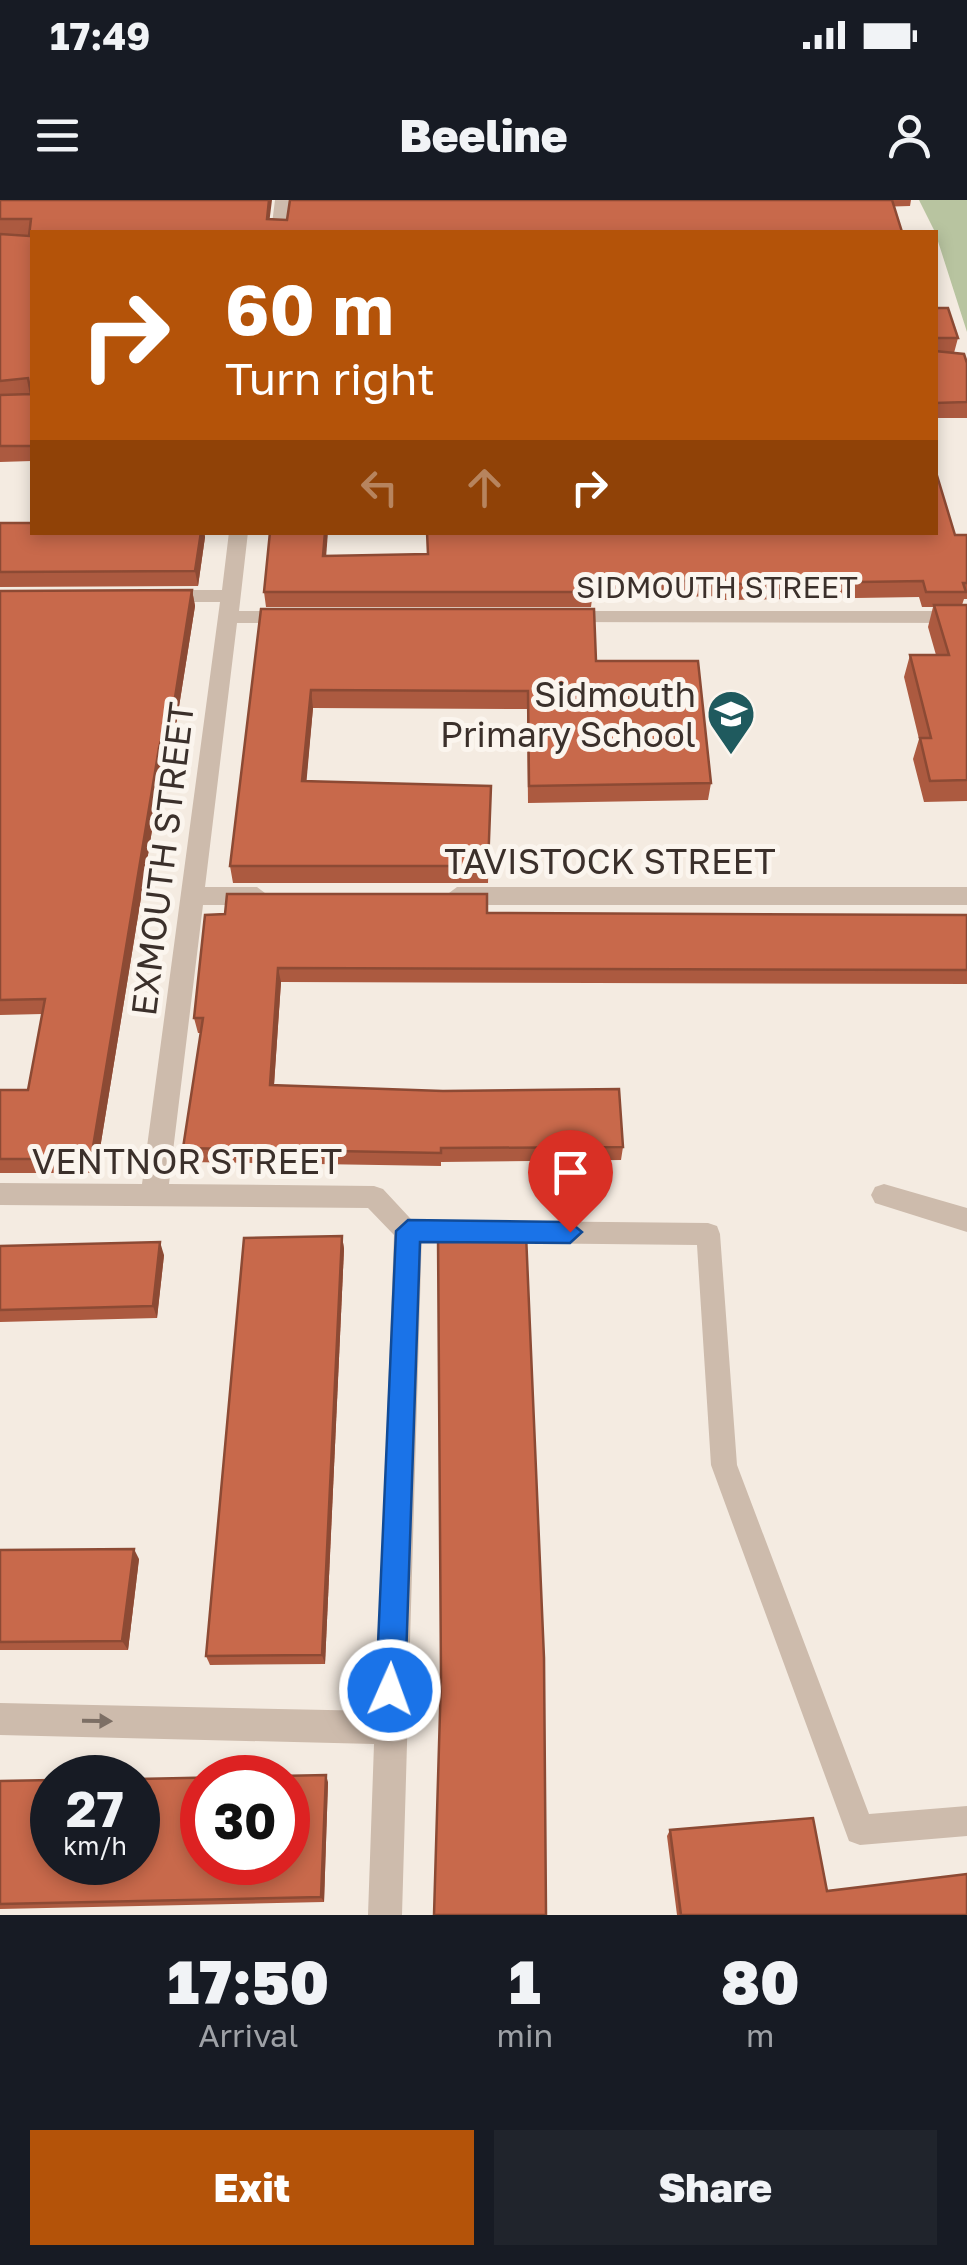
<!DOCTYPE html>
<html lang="en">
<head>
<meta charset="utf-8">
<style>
  body { margin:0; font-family:"Golos Text",sans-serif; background:#20242c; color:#f1f3f6; height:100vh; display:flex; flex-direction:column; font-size:38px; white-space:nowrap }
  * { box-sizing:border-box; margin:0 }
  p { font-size:32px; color:#9ea1a6 }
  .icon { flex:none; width:55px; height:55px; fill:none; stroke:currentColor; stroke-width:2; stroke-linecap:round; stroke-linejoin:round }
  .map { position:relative; height:1715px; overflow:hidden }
  .panel { display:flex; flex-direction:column; background:#171b24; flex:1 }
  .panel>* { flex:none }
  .guide { position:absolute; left:30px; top:30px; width:908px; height:305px; border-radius:0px; box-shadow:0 5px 15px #0003; background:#b45309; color:#fff; overflow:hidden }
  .speed { position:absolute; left:30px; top:1555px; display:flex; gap:20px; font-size:50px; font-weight:700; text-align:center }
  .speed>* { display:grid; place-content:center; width:130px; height:130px; border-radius:50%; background:#171b24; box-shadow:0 5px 15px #0003; line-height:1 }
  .speed small { font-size:25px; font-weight:400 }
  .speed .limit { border:15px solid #d22; background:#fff; color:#111 }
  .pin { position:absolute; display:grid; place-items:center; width:85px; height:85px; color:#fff; margin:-102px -42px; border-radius:50% 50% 50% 0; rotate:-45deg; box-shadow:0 0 10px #0007 }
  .pin .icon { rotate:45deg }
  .me { position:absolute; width:110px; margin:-55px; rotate:2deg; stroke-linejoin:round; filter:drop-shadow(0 0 8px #0008) }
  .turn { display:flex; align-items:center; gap:35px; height:210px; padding:0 30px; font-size:45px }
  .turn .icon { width:130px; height:130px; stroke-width:2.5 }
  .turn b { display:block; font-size:70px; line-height:85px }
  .lanes { display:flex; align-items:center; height:95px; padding:0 30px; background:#0003; justify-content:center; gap:50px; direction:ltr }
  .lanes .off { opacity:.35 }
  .eta { display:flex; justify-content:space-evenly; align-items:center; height:170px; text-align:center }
  .eta b { font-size:60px; font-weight:800; line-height:70px }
  .primary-button { display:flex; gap:20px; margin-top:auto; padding:20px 30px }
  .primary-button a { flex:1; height:115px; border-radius:0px; background:#b45309; color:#fff; font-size:40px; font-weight:800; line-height:115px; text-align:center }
  .primary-button a+a { background:#20242c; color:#f1f3f6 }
  .status { display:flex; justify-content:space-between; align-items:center; height:70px; padding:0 50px; background:#171b24; direction:ltr }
  .status svg { height:28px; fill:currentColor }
  header { display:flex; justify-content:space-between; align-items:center; height:130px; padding:0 30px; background:#171b24; font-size:45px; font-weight:800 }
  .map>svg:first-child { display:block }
  .green { fill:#b8c4a0 }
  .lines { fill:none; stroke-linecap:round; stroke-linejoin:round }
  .lane { fill:#cdbbac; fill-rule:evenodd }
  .street { fill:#cdbbac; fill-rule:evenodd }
  .wall { fill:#ac5a40 }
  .shaded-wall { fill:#8c4a34 }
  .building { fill:#c8694b; stroke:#8c4a34; stroke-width:2.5; fill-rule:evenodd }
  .oneway { fill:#7d6f65 }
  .route { fill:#1a73e8; stroke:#114b97; stroke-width:2.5 }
  .labels { text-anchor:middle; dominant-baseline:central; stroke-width:10; stroke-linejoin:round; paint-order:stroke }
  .far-street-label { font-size:30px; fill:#3b302b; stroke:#fbf5ee }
  .poi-label { font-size:35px; fill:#3b302b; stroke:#fbf5ee; text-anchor:end }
  .street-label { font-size:35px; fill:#3b302b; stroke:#fbf5ee }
</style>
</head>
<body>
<div class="status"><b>17:49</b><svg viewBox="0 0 49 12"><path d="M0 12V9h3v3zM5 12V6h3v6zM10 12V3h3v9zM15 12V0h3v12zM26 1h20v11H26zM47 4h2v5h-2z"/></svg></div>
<header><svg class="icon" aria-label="menu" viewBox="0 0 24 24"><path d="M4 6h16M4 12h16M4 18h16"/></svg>Beeline<svg class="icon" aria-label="person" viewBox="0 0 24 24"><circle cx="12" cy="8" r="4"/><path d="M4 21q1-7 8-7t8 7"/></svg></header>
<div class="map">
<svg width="967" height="1715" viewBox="0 0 967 1715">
  <rect width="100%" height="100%" fill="#f4ebe1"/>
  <path class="green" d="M 919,0 L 967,0 L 967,132 L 935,32 Z"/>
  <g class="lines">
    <path class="lane" d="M 408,1020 L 708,1023 L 717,1026 L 720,1034 L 737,1265 L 869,1614 L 967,1606 L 967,1636 L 860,1645 L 849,1641 L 711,1265 L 697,1045 L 408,1042 L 399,1039 L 396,1031 L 399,1023 Z"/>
    <g class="street">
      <path d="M 275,0 L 291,0 L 286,32 L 271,32 Z"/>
      <path d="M 229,332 L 248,332 L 239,411 L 293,411 L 303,417 L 293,423 L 237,423 L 205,687 L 257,687 L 269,696 L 257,705 L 203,705 L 169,984 L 374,986 L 383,989 L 422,1031 L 402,1715 L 368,1715 L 374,1544 L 0,1535 L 0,1503 L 376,1511 L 394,1035 L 368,1008 L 0,1005 L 0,983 L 142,984 L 220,402 L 162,402 L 152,396 L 162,390 L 222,390 Z"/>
      <path d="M 563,411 L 967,411 L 967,423 L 556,422 L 556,412 Z"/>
      <path d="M 457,687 L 967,687 L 967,705 L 457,705 L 445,696 Z"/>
      <path d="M 884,984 L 967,1008 L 967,1032 L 875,1003 L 871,995 L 875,987 Z"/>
    </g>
  </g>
  <g class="wall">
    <path d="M 0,0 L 287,20 L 290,0 L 911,0 L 910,6 L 32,32 L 32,261 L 0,262 Z"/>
    <path d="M 935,108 L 958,138 L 954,153 L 967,163 L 967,218 L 935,218 Z"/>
    <path d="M 0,323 L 204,332 L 205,337 L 198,386 L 0,387 Z"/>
    <path d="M 967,335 L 967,399 L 964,399 L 962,405 L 967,405 L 967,601 L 924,602 L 913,559 L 919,539 L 904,477 L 910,455 L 936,455 L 928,427 L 933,407 L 922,407 L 919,397 L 724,400 L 723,396 L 592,399 L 591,407 L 266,407 L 264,392 L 326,356 L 428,354 Z"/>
    <path d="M 192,390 L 195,406 L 174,538 L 170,538 L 163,563 L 96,973 L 0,973 L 0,890 L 28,890 L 42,814 L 0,815 L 0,391 Z"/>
    <path d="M 261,409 L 596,461 L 711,583 L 708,600 L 528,603 L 527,509 L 313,508 L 306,581 L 491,586 L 488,683 L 233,683 L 230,666 Z"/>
    <path d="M 487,713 L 967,715 L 967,784 L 281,782 L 274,885 L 623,947 L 621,960 L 441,962 L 441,966 L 187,962 L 183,948 L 201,833 L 198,833 L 194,818 L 205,715 Z"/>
    <path d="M 342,1036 L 344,1049 L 325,1464 L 210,1465 L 206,1456 Z"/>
    <path d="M 0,1046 L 164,1055 L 157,1118 L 0,1122 Z"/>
    <path d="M 0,1350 L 139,1359 L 128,1450 L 0,1450 Z"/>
    <path d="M 0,1581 L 328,1582 L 324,1702 L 0,1709 Z"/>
    <path d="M 670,1630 L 827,1691 L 967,1715 L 677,1715 L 667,1636 Z"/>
  </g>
  <g class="shaded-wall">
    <path d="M 269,0 L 272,0 L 268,32 L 267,19 Z"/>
    <path d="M 201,332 L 204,332 L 205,337 L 198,386 L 195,371 Z"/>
    <path d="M 325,332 L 328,332 L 325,371 L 323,356 Z"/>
    <path d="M 192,390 L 195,406 L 174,538 L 171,523 Z"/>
    <path d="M 311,490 L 313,508 L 305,598 L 302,581 Z"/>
    <path d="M 166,522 L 170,538 L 163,563 L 96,973 L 91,959 L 159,548 Z"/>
    <path d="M 278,768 L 281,782 L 273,899 L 270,885 Z"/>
    <path d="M 342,1036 L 344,1049 L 325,1464 L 322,1455 Z"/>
    <path d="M 160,1042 L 164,1055 L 157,1118 L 153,1106 Z"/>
    <path d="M 134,1349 L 139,1359 L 128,1450 L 122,1441 Z"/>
    <path d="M 326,1575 L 328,1582 L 324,1702 L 321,1697 Z"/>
  </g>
  <g class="building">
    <path d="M 0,0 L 269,0 L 267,19 L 287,20 L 290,0 L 892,0 L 902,32 L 32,32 L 32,246 L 0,246 L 0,195 L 31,194 L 28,178 L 0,181 L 0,34 L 29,36 L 31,19 L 0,19 Z"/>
    <path d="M 935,108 L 948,108 L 958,138 L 936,138 L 935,151 Z"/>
    <path d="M 935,151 L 964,154 L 967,163 L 967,202 L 935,203 Z"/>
    <path d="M 935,269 L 955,335 L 967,335 L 967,383 L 963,383 L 966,392 L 926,392 L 923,381 L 726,384 L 725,380 L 592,383 L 592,392 L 264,392 L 270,332 L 325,332 L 323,356 L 428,354 L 427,332 L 935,332 Z"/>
    <path d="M 0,323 L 32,323 L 32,332 L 201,332 L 195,371 L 0,372 Z"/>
    <path d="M 192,390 L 171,523 L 166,522 L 159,548 L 91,959 L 0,959 L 0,890 L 28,890 L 45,799 L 0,800 L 0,391 Z"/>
    <path d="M 934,405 L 967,405 L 967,580 L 930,581 L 920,538 L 931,538 L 910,455 L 949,455 Z"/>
    <path d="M 261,409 L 594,409 L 596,461 L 698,461 L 711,583 L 529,586 L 528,491 L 311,490 L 302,581 L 491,586 L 488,666 L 230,666 Z"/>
    <path d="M 227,694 L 487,694 L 487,713 L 967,715 L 967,770 L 278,768 L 270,885 L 443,891 L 619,889 L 623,947 L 441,948 L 441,953 L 183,948 L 203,818 L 194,818 L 205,715 L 225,714 Z"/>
    <path d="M 526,1034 L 544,1458 L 546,1715 L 434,1715 L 441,1478 L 438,1036 Z"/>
    <path d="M 342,1036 L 322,1455 L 206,1456 L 244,1038 Z"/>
    <path d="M 160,1042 L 153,1106 L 0,1110 L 0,1046 Z"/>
    <path d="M 134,1349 L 122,1441 L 0,1442 L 0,1350 Z"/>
    <path d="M 326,1575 L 321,1697 L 0,1704 L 0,1581 L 52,1580 L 52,1662 L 138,1662 L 138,1579 ZM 202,1578 L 288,1578 L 288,1662 L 202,1662 Z"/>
    <path d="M 813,1618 L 827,1691 L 967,1674 L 967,1715 L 681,1715 L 670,1630 Z"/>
  </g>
  <defs><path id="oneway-solid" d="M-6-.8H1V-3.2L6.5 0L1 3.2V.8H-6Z" transform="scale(2.5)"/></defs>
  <use class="oneway" href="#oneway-solid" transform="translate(97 1521) rotate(1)"/>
  <path class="route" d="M 408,1020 L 570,1022 L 582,1032 L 570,1043 L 420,1042 L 405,1490 L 401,1500 L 390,1504 L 380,1500 L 376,1490 L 396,1031 Z"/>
  <defs>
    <g id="school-pin" transform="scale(2.5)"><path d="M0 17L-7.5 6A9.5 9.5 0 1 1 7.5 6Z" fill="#1f5a5e" stroke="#fbf5ee"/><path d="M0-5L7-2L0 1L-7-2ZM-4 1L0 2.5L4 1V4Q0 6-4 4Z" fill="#fff"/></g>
  </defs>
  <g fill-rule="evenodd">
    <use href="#school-pin" x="731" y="514"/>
  </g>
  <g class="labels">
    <g class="far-street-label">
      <text x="717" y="387">SIDMOUTH STREET</text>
    </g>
    <g class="poi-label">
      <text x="696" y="494">Sidmouth<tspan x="696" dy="40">Primary School</tspan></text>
    </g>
    <g class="street-label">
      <text transform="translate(162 659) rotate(-83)">EXMOUTH STREET</text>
      <text x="610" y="661">TAVISTOCK STREET</text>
      <text x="187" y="961">VENTNOR STREET</text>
    </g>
  </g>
</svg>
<div class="speed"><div>27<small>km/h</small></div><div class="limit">30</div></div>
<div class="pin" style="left:570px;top:1032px;background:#d93025"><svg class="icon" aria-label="arrive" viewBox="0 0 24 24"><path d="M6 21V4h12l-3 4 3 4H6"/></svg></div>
<svg class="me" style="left:390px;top:1490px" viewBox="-20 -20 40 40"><circle r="17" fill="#1a73e8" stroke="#fff" stroke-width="3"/><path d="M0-11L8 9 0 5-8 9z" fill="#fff"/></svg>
<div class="guide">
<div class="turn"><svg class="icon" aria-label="right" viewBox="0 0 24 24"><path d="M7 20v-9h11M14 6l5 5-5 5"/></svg><div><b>60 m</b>Turn right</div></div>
<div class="lanes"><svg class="icon off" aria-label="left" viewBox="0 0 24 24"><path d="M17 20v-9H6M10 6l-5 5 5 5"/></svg><svg class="icon off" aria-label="ahead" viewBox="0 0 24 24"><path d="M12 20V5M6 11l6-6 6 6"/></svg><svg class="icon" aria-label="right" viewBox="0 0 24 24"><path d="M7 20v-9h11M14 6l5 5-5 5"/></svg></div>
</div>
</div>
<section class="panel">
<div class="eta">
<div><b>17:50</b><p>Arrival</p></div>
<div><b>1</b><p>min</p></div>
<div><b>80</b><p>m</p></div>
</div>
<div class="primary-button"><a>Exit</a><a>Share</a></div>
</section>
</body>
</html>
